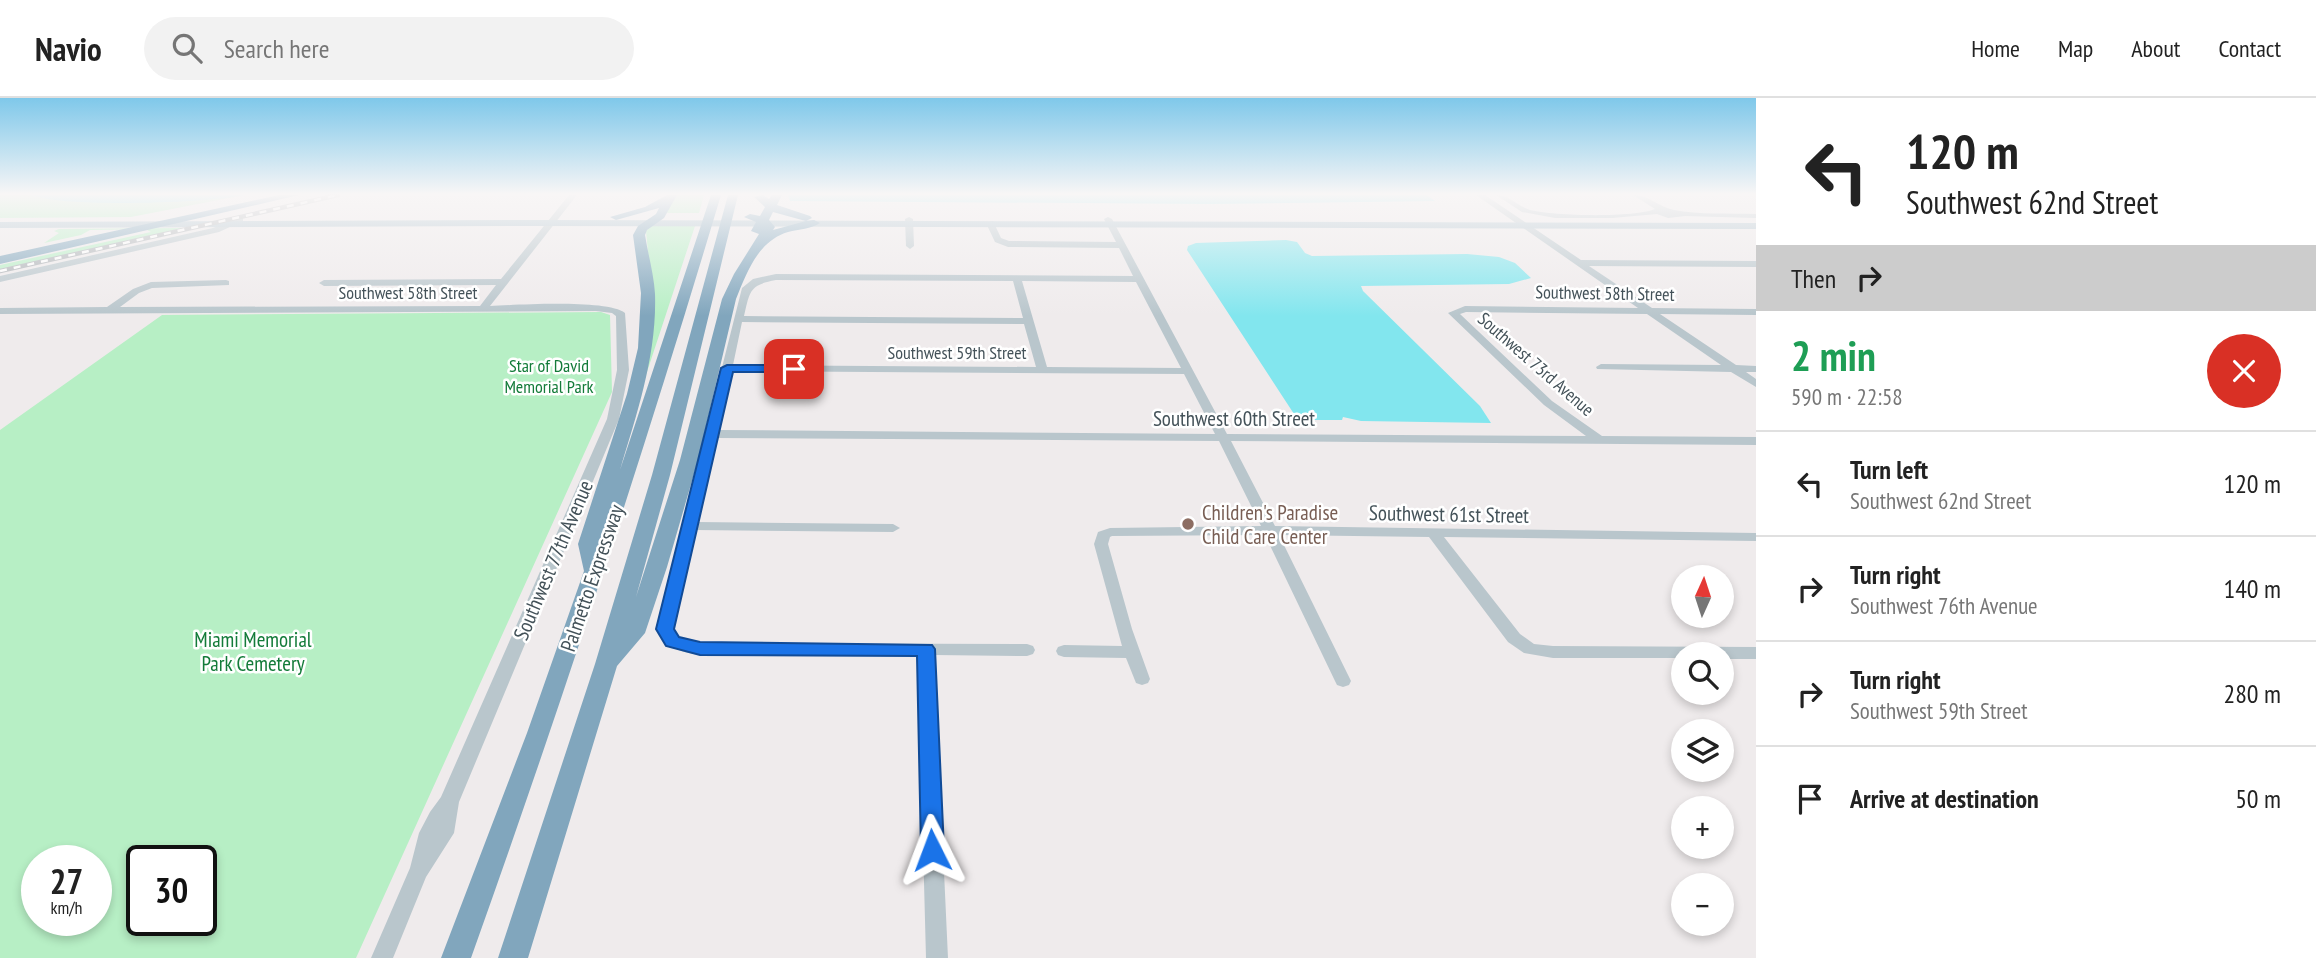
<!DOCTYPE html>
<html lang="en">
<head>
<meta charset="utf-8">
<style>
  body { margin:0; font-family:"PT Sans Narrow",sans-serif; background:#f2f2f2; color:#222; height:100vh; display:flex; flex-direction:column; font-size:26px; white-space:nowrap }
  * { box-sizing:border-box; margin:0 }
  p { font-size:23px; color:#767676 }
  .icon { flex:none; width:38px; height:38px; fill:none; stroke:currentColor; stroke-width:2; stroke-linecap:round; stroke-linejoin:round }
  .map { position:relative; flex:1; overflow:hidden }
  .panel { display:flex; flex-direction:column; background:#fff; width:560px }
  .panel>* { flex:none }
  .top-card { background:#fff; color:#222; overflow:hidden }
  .needle { width:46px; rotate:3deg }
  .tools { position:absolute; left:1671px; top:467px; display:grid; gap:14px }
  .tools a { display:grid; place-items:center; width:63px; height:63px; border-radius:50%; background:#fff; box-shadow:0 4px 10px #0003; font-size:35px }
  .speed { position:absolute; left:21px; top:747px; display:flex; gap:14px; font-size:35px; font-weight:700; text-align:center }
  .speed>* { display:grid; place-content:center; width:91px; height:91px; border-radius:50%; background:#fff; box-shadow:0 4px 10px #0003; line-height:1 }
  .speed small { font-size:18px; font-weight:400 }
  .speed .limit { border:4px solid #111; border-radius:10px; background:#fff; color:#111 }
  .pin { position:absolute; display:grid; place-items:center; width:60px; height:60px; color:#fff; margin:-30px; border-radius:14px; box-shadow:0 4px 10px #0006 }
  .me { position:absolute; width:77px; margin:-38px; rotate:357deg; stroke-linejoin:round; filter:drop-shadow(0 0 5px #0008) }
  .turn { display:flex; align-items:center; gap:24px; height:147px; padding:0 35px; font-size:32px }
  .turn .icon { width:91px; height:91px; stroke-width:2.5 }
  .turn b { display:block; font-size:49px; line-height:60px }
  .then { display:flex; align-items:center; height:66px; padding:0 35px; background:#0003; gap:14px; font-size:26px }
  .round { display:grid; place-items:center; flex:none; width:74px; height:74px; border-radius:37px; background:#f2f2f2 }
  .head { display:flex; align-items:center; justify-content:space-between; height:119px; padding:0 35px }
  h1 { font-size:42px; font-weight:700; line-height:52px; color:#1e9e55 }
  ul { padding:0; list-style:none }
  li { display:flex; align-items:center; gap:21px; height:105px; padding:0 35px; border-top:2px solid #e0e0e0 }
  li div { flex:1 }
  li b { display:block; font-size:26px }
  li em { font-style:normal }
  header { display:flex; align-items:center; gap:42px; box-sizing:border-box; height:98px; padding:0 35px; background:#fff; border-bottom:2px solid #e0e0e0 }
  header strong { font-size:33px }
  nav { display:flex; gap:38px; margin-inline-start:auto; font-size:24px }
  .search { width:490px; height:63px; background:#f2f2f2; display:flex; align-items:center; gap:18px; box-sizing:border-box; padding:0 24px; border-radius:38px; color:#767676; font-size:26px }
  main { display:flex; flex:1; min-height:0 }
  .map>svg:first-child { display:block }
  .green { fill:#b7efc5; fill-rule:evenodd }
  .water { fill:#82e6ee }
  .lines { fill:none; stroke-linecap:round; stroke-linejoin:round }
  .minor { fill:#b9c6cc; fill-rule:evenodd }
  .major { fill:#aac0cc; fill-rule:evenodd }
  .highway { fill:#81a6bd; fill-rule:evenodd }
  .rail-casing { stroke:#adb2b6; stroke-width:4.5 }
  .rail { stroke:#fff; stroke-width:2.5; stroke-dasharray:7; stroke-linecap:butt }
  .route { fill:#1a73e8; stroke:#114b97; stroke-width:2 }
  .education-dot { fill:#8d6e63; stroke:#fff; stroke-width:2.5 }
  .labels { text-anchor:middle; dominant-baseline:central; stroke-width:5; stroke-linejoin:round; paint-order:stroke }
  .far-street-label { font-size:18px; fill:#445259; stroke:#fff }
  .far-park-label { font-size:18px; fill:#137b39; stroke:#fff }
  .street-label { font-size:21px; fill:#445259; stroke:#fff }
  .education-label { font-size:21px; fill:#785e54; stroke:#fff; text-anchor:start }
  .park-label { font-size:21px; fill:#137b39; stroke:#fff }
</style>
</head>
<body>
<header>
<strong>Navio</strong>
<div class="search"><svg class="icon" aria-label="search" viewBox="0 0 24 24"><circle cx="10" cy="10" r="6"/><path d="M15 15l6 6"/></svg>Search here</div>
<nav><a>Home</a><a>Map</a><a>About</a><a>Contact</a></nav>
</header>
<main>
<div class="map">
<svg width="1756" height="860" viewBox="0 0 1756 860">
  <rect width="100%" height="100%" fill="#efebec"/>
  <g class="green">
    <path d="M 0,97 L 244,97 L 131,119 L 0,120 Z"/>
    <path d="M 677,97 L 704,97 L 699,115 L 666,115 Z"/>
    <path d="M 652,127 L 695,128 L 646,277 L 652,195 L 646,133 Z"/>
    <path d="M 182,130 L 181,131 L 0,171 L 0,167 L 151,134 L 145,131 L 90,132 L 81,137 L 44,145 L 59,135 L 54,133 L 59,131 Z"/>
    <path d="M 601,214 L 610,217 L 612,294 L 356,860 L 0,860 L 0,332 L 162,217 ZM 37,763 L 96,763 L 96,822 L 37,822 ZM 142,763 L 201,763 L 201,822 L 142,822 Z"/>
  </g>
  <g class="water">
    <path d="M 32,97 L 244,97 C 209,105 63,110 32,97 Z"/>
    <path d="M 788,97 L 1427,97 L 1435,103 L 1209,106 L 790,103 Z"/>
    <path d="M 1286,142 L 1297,144 L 1305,155 L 1312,158 L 1467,156 L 1499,159 L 1515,165 L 1531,180 L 1509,186 L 1361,188 L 1363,193 L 1480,308 L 1491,325 L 1361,323 L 1343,319 L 1342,322 L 1309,322 L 1294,316 L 1187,152 L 1188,148 L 1196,145 Z"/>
  </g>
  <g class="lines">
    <g class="minor">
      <path d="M 569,97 L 577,97 L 490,208 C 516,207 607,201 625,215 L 629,272 L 619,321 L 459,704 L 454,735 L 426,779 L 393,860 L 371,860 L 410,770 L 419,735 L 430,714 L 441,699 L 607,321 L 617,272 L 616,218 L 612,215 L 596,213 L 0,216 L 0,210 L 107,209 L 133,191 L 151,184 L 226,182 L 229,183 L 229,187 L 152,190 L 139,195 L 120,209 L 480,208 L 496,187 L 324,188 L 319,185 L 324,182 L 501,181 Z"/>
      <path d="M 1476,97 L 1485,97 L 1581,162 L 1756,163 L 1756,169 L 1589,168 L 1652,210 L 1756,211 L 1756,217 L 1660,216 L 1736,267 L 1756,268 L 1756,274 L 1746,274 L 1756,281 L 1756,289 L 1731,274 L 1597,271 L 1596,269 L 1601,266 L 1721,267 L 1647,216 L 1466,214 L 1460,216 L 1552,303 L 1602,338 L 1756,339 L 1756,347 L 1231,343 L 1275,428 L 1756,435 L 1756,443 L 1444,439 L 1520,536 L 1534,546 L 1553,548 L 1756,549 L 1756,561 L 1722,561 L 1722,556 L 1684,556 L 1684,560 L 1553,560 L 1524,555 L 1508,544 L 1429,439 L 1279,437 L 1351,583 L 1349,587 L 1343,589 L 1337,587 L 1335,583 L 1265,437 L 1112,438 L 1110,439 L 1108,446 L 1132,531 L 1150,581 L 1148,585 L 1142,587 L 1136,585 L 1126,560 L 1064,559 L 1058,557 L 1056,553 L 1058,549 L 1064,547 L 1122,548 L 1094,446 L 1098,434 L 1110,430 L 1261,428 L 1219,343 L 716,340 L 697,424 L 893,426 L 900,430 L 893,434 L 695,432 L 673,527 C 676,541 687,544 700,545 L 1027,546 L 1033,548 L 1035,552 L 1033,556 L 1027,558 L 934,557 L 948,860 L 926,860 L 918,557 L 700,557 C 680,554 662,549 657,527 L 742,190 L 753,181 L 776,176 L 1133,178 L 1119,150 L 1008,149 L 995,144 L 986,125 L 993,123 L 1001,140 L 1009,143 L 1116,144 L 1104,121 L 1108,119 L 1112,121 L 1227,336 L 1586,338 L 1544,307 L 1448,215 L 1465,208 L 1638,210 ZM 776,182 L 1013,183 L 1023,220 L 744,218 C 750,193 749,187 776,182 ZM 1022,183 L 1136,184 L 1181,270 L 1047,269 ZM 742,224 L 1024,226 L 1036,269 L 733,267 ZM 731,273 L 1184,276 L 1215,336 L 718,332 Z"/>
      <path d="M 1496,97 C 1510,97 1517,108 1530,112 C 1553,118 1634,120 1655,111 L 1633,97 C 1649,97 1659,109 1674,112 C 1698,117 1731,115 1756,116 L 1756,120 L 1685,118 L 1668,120 L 1657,116 L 1612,120 L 1555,120 L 1522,114 Z"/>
      <path d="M 240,119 L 243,119 L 243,123 L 219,134 L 0,184 L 0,178 L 213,130 Z"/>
      <path d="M 909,119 L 913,121 L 914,148 L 910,151 L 906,148 L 905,121 Z"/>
    </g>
    <path class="major" d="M 540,122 L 1756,125 L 1756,131 L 540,128 L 0,130 L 0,124 Z"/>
    <g class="highway">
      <path d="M 279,97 L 299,97 L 0,166 L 0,158 Z"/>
      <path d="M 667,97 L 677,97 L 664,120 L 647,132 L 645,137 C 648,156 654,177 655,196 C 657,257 637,315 620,372 L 711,97 L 721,97 C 644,354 561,608 471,860 L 441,860 L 527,635 L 584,473 L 578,446 L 627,296 L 638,250 L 641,195 L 633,137 L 638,128 L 656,116 L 659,110 L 616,122 L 610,119 L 645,109 Z"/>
      <path d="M 728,97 L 738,97 L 670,377 L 636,499 L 680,362 L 722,201 L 734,176 L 759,136 L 751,133 L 756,124 L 744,119 L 750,116 L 760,118 L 765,109 L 754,99 L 763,97 L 769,101 L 772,97 L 782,97 L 777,107 L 810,118 L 812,120 L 806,123 L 814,122 L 820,125 C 811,131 799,131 788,134 C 758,143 747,174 736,201 L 698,362 L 667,469 L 645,535 L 617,568 L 528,860 L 498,860 L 595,566 L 652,377 ZM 773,114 L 802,122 L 806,123 L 773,132 L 775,129 L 769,122 Z"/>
    </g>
    <g class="rail-casing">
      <path id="rail" d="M 0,173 L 338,97"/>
    </g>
    <use href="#rail" class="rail"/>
  </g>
  <linearGradient id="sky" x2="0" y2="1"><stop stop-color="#7fc8ea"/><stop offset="0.44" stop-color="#f8f6f6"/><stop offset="1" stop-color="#f8f6f6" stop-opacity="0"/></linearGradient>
  <rect width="1756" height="218" fill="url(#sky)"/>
  <path class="route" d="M 727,267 L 794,267 L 800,271 L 794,274 L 733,274 L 674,531 L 679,539 L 700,544 L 932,547 L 935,551 L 944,752 L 940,759 L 932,762 L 924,759 L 921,752 L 917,558 L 700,557 L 666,548 L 656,531 L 721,270 Z"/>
  <circle class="education-dot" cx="1188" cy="426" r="7"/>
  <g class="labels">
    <g class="far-street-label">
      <text x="408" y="194">Southwest 58th Street</text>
      <text transform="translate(1605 195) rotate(1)">Southwest 58th Street</text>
      <text x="957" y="254">Southwest 59th Street</text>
      <text transform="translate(1536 266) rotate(41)">Southwest 73rd Avenue</text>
    </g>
    <g class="far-park-label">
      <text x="549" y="267">Star of David<tspan x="549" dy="21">Memorial Park</tspan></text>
    </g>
    <g class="street-label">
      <text x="1234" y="320">Southwest 60th Street</text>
      <text transform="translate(1449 416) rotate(1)">Southwest 61st Street</text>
      <text transform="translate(553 462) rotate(-67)">Southwest 77th Avenue</text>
      <text transform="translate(592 480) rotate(-71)">Palmetto Expressway</text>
    </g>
    <g class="education-label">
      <text x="1202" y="414">Children's Paradise<tspan x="1202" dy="24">Child Care Center</tspan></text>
    </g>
    <g class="park-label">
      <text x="253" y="541">Miami Memorial<tspan x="253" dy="24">Park Cemetery</tspan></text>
    </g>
  </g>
</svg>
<div class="tools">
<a><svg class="needle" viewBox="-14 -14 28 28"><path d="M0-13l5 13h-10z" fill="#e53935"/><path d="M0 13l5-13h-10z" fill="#767676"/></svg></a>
<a><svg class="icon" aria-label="search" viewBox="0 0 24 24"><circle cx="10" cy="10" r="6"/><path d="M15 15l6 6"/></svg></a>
<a><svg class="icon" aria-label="layers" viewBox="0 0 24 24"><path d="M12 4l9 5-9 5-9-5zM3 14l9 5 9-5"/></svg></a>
<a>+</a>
<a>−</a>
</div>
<div class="speed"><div>27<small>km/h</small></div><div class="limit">30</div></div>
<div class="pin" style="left:794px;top:271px;background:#d93025"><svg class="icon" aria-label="arrive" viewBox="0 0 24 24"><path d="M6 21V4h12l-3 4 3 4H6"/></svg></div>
<svg class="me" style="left:932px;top:752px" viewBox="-20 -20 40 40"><path d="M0-17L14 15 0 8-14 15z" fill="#1a73e8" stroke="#fff" stroke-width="4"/></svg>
</div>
<section class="panel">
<div class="top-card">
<div class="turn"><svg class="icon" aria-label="left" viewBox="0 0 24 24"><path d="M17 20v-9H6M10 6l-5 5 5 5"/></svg><div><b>120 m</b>Southwest 62nd Street</div></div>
<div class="then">Then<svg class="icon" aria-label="right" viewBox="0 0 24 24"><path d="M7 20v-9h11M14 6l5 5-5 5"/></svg></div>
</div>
<div class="head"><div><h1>2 min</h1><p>590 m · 22:58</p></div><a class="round" style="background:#d93025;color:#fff"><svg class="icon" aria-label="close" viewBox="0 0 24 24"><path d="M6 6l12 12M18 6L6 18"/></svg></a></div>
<ul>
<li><svg class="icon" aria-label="left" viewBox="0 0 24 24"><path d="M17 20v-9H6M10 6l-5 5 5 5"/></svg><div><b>Turn left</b><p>Southwest 62nd Street</p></div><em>120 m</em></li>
<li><svg class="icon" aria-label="right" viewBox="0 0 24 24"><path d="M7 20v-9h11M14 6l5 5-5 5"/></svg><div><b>Turn right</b><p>Southwest 76th Avenue</p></div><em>140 m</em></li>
<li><svg class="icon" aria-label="right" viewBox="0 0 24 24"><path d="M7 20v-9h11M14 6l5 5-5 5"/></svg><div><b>Turn right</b><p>Southwest 59th Street</p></div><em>280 m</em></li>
<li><svg class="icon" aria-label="arrive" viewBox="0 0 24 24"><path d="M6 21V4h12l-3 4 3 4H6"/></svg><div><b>Arrive at destination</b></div><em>50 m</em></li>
</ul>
</section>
</main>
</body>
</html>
